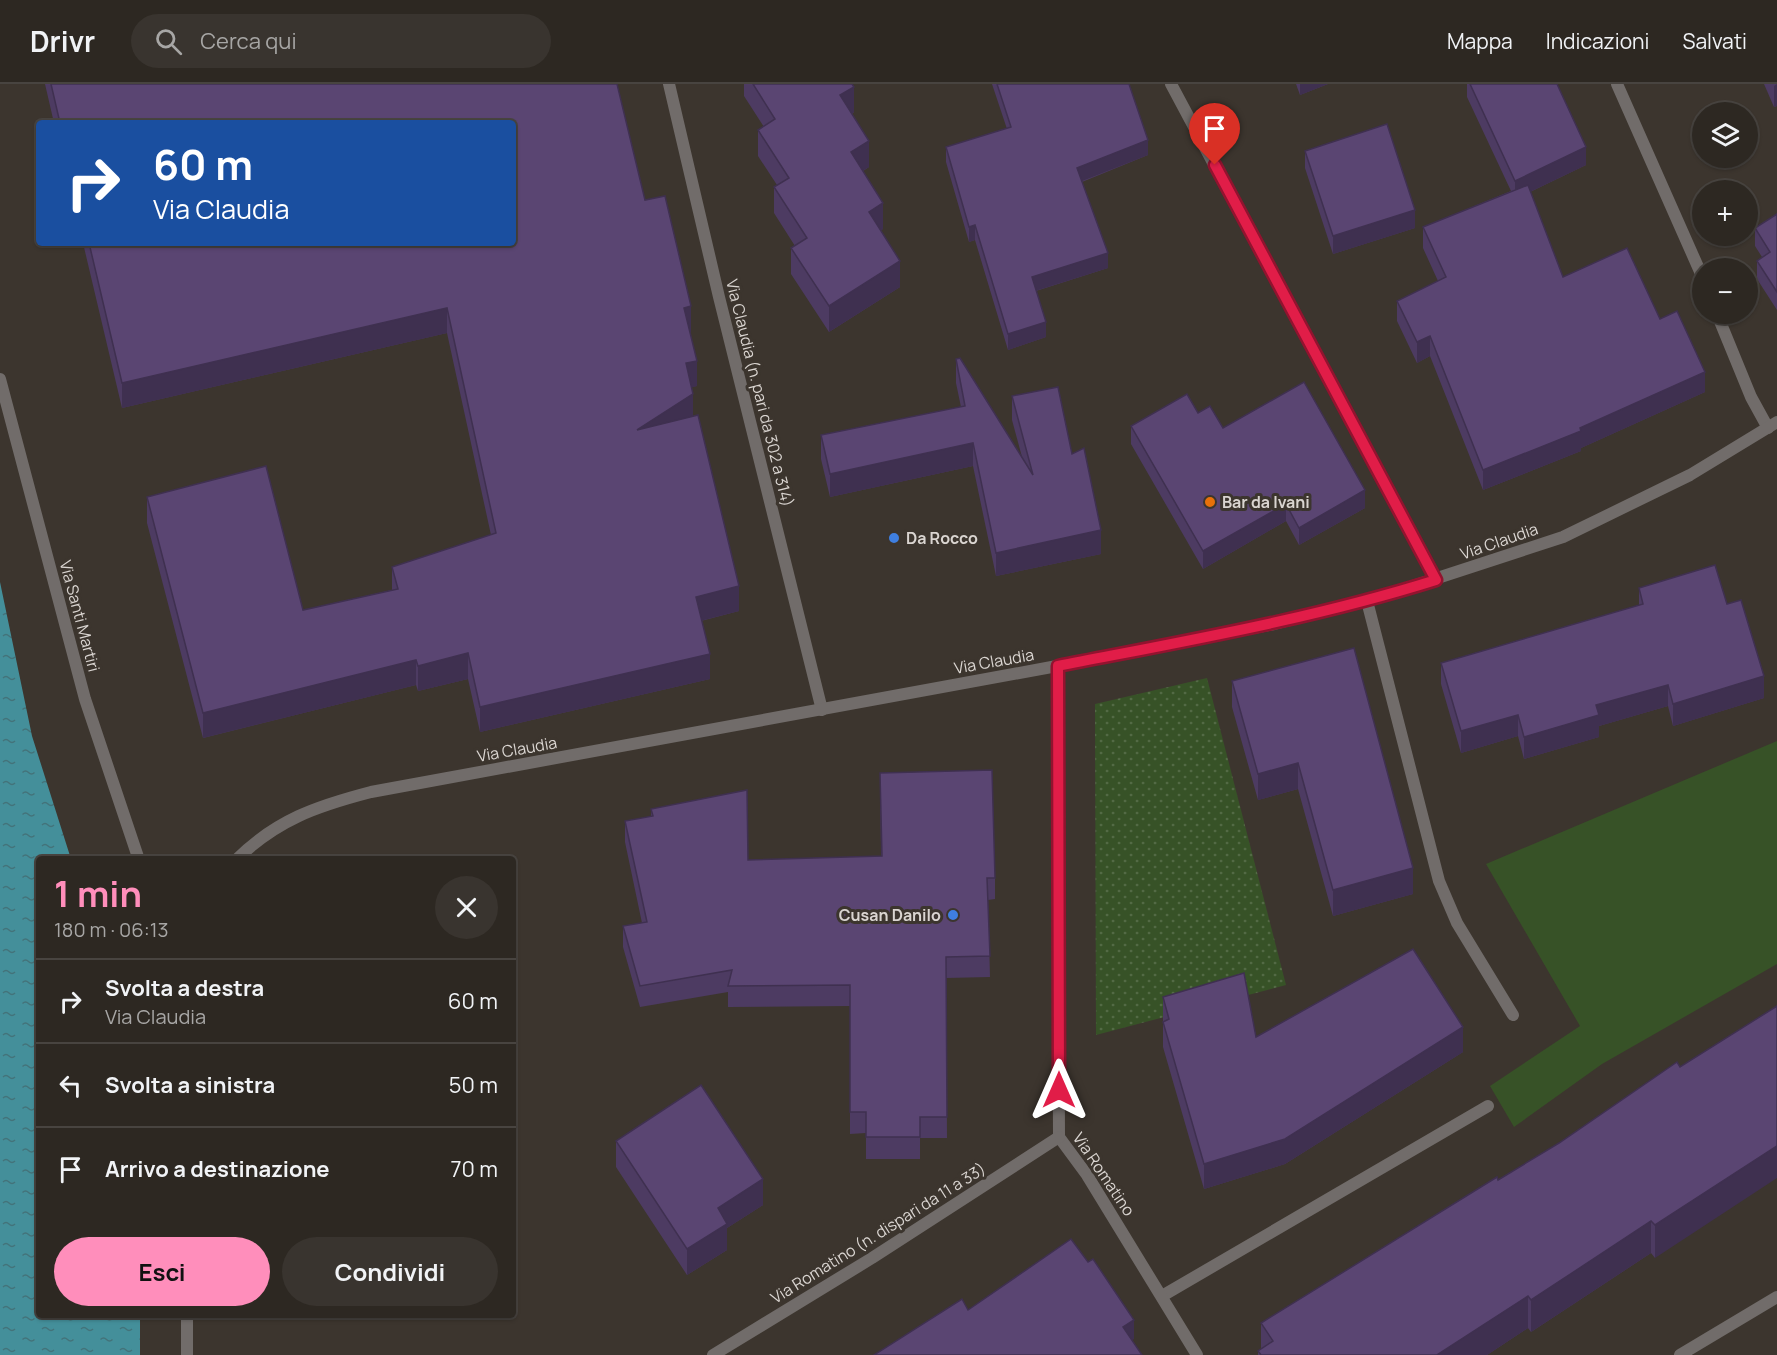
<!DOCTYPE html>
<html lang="it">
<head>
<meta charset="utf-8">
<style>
  body { margin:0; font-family:Manrope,sans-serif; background:#39342f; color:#f1f3f6; height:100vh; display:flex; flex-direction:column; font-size:22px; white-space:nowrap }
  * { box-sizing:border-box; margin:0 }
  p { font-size:20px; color:#a7a6a5 }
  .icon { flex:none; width:33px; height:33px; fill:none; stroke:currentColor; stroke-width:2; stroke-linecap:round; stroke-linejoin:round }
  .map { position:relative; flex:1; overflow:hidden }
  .side { position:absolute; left:36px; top:772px; width:480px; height:462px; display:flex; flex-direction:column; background:#2d2822; border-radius:6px; box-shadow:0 2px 4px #0004,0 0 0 2px #484440 }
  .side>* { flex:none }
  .top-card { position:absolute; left:36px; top:36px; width:480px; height:126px; border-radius:6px; box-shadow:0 2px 4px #0004,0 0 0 2px #484440; background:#1a4fa0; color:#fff; overflow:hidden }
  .buttons { position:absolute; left:1692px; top:18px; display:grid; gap:12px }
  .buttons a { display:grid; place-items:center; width:66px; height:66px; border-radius:50%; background:#2d2822; box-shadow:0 2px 4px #0004,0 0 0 2px #484440; font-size:30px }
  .pin { position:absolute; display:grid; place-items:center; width:51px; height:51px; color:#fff; margin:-62px -26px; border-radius:50% 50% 50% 0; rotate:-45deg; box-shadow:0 0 6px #0007 }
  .pin .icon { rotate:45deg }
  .me { position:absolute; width:66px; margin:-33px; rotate:0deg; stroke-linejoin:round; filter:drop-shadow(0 0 4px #0008) }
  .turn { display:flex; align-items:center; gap:21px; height:126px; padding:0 18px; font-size:27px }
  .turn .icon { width:78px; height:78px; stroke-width:2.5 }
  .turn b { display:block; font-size:42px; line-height:51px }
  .round { display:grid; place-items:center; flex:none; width:63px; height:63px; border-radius:32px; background:#39342f }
  .summary { display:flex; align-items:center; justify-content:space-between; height:102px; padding:0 18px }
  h1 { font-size:36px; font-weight:700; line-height:45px; color:#ff8ebb }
  .cta { display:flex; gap:12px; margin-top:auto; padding:12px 18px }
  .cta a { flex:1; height:69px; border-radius:36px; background:#ff8ebb; color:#111; font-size:24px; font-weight:700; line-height:69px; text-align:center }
  .cta a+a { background:#39342f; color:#f1f3f6 }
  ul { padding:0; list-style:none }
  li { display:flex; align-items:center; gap:18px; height:84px; padding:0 18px; border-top:2px solid #484440 }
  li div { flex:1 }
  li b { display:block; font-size:22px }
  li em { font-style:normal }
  header { display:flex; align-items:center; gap:36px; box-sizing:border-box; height:84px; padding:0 30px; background:#2d2822; border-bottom:2px solid #484440 }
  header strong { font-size:28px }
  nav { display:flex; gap:33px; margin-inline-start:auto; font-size:21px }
  .search { width:420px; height:54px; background:#39342f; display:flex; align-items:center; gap:15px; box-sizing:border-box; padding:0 21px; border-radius:33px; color:#a7a6a5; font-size:22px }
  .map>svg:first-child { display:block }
  .grass { fill:url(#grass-dots) }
  .green { fill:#375227 }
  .water { fill:url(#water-ripples) }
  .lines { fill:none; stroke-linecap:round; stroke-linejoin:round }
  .service { stroke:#716c6a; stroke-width:12 }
  .minor { stroke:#716c6a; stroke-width:12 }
  .tertiary { stroke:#716c6a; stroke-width:12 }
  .wall { fill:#4d3b62 }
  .shaded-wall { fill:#3f3050 }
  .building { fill:#5a4572; stroke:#3f3050; stroke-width:1.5 }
  .route-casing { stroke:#92132f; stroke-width:15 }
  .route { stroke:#e11d48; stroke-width:10 }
  .food-dot { fill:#e8710a; stroke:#3c352e; stroke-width:2 }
  .shop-dot { fill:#3f7fe0; stroke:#3c352e; stroke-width:2 }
  .labels { text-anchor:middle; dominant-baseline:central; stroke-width:6; stroke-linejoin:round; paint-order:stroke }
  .street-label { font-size:16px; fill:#dad5d1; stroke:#3c352e }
  .poi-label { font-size:16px; font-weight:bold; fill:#dad5d1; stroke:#3c352e; text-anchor:start }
</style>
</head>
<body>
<header>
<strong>Drivr</strong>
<div class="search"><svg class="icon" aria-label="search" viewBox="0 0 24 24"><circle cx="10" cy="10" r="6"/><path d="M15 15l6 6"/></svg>Cerca qui</div>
<nav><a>Mappa</a><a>Indicazioni</a><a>Salvati</a></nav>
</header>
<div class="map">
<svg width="1777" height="1271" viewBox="0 0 1777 1271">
  <defs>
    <pattern id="grass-dots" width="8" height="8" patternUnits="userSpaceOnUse" patternTransform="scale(1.5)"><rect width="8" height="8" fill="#375227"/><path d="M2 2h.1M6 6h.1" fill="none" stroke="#536a45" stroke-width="1.8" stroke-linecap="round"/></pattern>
    <pattern id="water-ripples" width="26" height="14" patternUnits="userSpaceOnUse" patternTransform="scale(1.5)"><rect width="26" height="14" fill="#448f9a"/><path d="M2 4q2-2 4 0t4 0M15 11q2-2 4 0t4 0" fill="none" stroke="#43737a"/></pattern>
  </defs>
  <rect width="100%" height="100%" fill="#3c352e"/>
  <path class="grass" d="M 1207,594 L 1286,901 L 1096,951 L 1095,620 Z"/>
  <path class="green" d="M 1777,657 L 1777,880 L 1602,980 L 1514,1043 L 1490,1002 L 1580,942 L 1486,780 Z"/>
  <path class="water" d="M 0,498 L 32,652 L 71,775 L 39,776 L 39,1232 L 140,1232 L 140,1271 L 0,1271 Z"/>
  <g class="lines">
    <g class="service">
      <path d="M 1367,517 L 1439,797 L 1457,839 L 1513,931"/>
      <path d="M 1162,1212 L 1488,1022"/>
    </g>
    <g class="minor">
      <path d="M 669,0 L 719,213 L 822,626"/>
      <path d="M 1171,0 L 1436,496"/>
      <path d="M 1617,0 L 1702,192"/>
      <path d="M 1717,230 L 1751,313 L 1768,344"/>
      <path d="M 0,295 L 85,615 L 139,776"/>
      <path d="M 1057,582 L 1059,1053 L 1087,1091 L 1197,1271"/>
      <path d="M 713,1271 L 872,1174 L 1059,1053"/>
      <path d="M 1680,1271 L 1777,1213"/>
    </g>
    <g class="tertiary">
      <path d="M 236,776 C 276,736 317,722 371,708 L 1057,582 L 1274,540 L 1367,517 L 1563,453 L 1690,391 L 1777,338"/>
      <path d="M 187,1232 L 187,1271"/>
    </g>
  </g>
  <g class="wall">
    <path d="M 45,0 L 617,0 L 645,116 L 691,248 L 690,248 L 697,302 L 691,303 L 693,332 L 739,527 L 701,537 L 710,595 L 480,648 L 468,595 L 418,607 L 416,601 L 203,654 L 147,439 L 147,413 L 303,526 L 392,506 L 392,483 L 491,451 L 447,249 L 122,324 L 83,159 L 513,159 L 513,39 L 54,39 Z"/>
    <path d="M 744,0 L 852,0 L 854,28 L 852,30 L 869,83 L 863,87 L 883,145 L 881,146 L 900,203 L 829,248 L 791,190 L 791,164 L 795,162 L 774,129 L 774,103 L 777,101 L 758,72 L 758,46 L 764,43 L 744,12 Z"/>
    <path d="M 992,0 L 1129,0 L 1148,71 L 1082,98 L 1108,184 L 1036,207 L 1046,253 L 1008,266 L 975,156 L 969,158 L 946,78 L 946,63 L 1007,45 Z"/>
    <path d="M 1296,0 L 1328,0 L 1300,11 Z"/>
    <path d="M 1467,0 L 1557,0 L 1586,81 L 1530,108 L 1563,193 L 1660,235 L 1705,308 L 1581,364 L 1581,367 L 1483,406 L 1430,272 L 1417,279 L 1397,237 L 1397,217 L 1438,197 L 1423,164 L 1423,143 L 1511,107 L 1467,13 Z"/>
    <path d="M 1764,0 L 1777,0 L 1777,22 L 1774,23 Z"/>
    <path d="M 1305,67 L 1415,144 L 1333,170 L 1305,84 Z"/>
    <path d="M 1777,130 L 1777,226 L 1757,195 L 1757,177 L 1762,173 L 1755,162 L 1755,144 Z"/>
    <path d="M 956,275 L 1022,373 L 1012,336 L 1012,312 L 1072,370 L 1101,470 L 996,492 L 973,382 L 830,413 L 821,375 L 821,351 L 961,323 L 956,299 Z"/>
    <path d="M 1198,329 L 1223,344 L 1365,424 L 1299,461 L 1286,437 L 1203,485 L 1131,360 L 1131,342 Z"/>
    <path d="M 1639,504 L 1727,520 L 1764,614 L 1673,642 L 1668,622 L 1599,642 L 1599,653 L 1524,675 L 1518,652 L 1461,669 L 1441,600 L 1441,579 L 1639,521 Z"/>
    <path d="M 1232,597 L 1413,810 L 1333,832 L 1298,705 L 1258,716 L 1232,623 Z"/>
    <path d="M 880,689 L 995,794 L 995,815 L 988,816 L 990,893 L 946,894 L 947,1054 L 920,1054 L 920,1075 L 866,1075 L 866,1049 L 850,1050 L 850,922 L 728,923 L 728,908 L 640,923 L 623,863 L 623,842 L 642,839 L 625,758 L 625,737 L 651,733 L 651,725 L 748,776 L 881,772 Z"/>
    <path d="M 1163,913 L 1256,953 L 1463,968 L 1285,1080 L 1204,1105 L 1163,963 Z"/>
    <path d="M 1677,978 L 1655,1174 L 1651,1169 L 1531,1248 L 1528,1244 L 1487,1271 L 1258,1271 L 1258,1267 L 1261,1265 L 1261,1239 L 1498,1096 L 1559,1059 Z"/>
    <path d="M 616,1057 L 763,1121 L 727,1144 L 727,1166 L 687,1191 L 616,1083 Z"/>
  </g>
  <g class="shaded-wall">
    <path d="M 1300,0 L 1328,0 L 1300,11 Z"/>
    <path d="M 1777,0 L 1777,22 L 1774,23 L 1774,2 Z"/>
    <path d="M 854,3 L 854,28 L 840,37 L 840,11 Z"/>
    <path d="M 1148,56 L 1148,71 L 1077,99 L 1077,84 Z"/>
    <path d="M 869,57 L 869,83 L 851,94 L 851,68 Z"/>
    <path d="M 1586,63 L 1586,81 L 1515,115 L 1515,97 Z"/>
    <path d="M 883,119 L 883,145 L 869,154 L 869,128 Z"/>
    <path d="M 1415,126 L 1415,144 L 1333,170 L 1333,152 Z"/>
    <path d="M 975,141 L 975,156 L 969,158 L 969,143 Z"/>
    <path d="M 1108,169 L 1108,184 L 1032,208 L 1032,193 Z"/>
    <path d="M 900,177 L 900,203 L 829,248 L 829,222 Z"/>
    <path d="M 691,222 L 691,248 L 684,249 L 684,224 Z"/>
    <path d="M 447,224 L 447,249 L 122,324 L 122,299 Z"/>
    <path d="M 1046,238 L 1046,253 L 1008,266 L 1008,250 Z"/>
    <path d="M 1430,252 L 1430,272 L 1417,279 L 1417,258 Z"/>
    <path d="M 697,277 L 697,302 L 686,305 L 686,279 Z"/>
    <path d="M 1705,288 L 1705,308 L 1581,364 L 1581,367 L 1483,406 L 1483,386 L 1580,344 Z"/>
    <path d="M 693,310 L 693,335 L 637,346 Z"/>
    <path d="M 973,359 L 973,382 L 830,413 L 830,390 Z"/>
    <path d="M 1365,406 L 1365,424 L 1299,461 L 1299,444 Z"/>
    <path d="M 1286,420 L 1286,437 L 1203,485 L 1203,467 Z"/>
    <path d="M 1101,446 L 1101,470 L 996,492 L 996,469 Z"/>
    <path d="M 739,502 L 739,527 L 696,538 L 696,513 Z"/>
    <path d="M 468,569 L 468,595 L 418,607 L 418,582 Z"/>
    <path d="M 710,570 L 710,595 L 480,648 L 480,623 Z"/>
    <path d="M 416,576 L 416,601 L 203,654 L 203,629 Z"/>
    <path d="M 1764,592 L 1764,614 L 1673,642 L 1673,620 Z"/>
    <path d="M 1668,601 L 1668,622 L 1599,642 L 1599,653 L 1524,675 L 1524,653 L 1596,621 Z"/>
    <path d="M 1518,631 L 1518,652 L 1461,669 L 1461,647 Z"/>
    <path d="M 1298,679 L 1298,705 L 1258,716 L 1258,690 Z"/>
    <path d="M 1413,784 L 1413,810 L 1333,832 L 1333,806 Z"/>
    <path d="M 1463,943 L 1463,968 L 1285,1080 L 1204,1105 L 1204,1080 Z"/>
    <path d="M 1777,1062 L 1777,1094 L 1655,1174 L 1655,1141 Z"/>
    <path d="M 763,1095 L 763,1121 L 727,1144 L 727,1166 L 687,1191 L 687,1165 L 718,1124 Z"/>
    <path d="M 1651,1137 L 1651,1169 L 1531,1248 L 1531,1216 Z"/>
    <path d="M 1528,1212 L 1528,1244 L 1487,1271 L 1437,1271 Z"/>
    <path d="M 1134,1236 L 1134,1255 L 1123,1263 L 1123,1243 Z"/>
  </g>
  <g class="building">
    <path d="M 51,0 L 617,0 L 645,116 L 665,112 L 691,222 L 684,224 L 697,277 L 686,279 L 693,310 L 637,346 L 698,331 L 739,502 L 696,513 L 710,570 L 480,623 L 468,569 L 418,582 L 416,576 L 203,629 L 147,413 L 266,382 L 303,526 L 398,505 L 392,483 L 496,449 L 447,224 L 122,299 L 89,159 L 513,159 L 513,39 L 60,39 Z"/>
    <path d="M 753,0 L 852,0 L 854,3 L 840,11 L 869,57 L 851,68 L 883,119 L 869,128 L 900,177 L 829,222 L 791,164 L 807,154 L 774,103 L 789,94 L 758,46 L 775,35 Z"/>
    <path d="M 997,0 L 1129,0 L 1148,56 L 1077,84 L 1108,169 L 1032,193 L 1046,238 L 1008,250 L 975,141 L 969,143 L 946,63 L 1011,43 Z"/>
    <path d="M 1470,0 L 1557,0 L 1586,63 L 1515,97 Z"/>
    <path d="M 1387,40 L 1415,126 L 1333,152 L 1305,67 Z"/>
    <path d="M 1528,101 L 1563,193 L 1627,164 L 1660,235 L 1677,227 L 1705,288 L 1580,344 L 1581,347 L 1483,386 L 1430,252 L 1417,258 L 1397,217 L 1446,193 L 1423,143 Z"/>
    <path d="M 1777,130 L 1777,208 L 1757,177 L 1770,168 L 1755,144 Z"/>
    <path d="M 960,274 L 1033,391 L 1012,312 L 1058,303 L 1072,370 L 1084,364 L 1101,446 L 996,469 L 973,359 L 830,390 L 821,351 L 965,322 L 956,275 Z"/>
    <path d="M 1304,298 L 1365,406 L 1299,444 L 1286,420 L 1203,467 L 1131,342 L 1187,310 L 1198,329 L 1210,322 L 1223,344 Z"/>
    <path d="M 1715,481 L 1727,520 L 1741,516 L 1764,592 L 1673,620 L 1668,601 L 1596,621 L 1599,631 L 1524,653 L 1518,631 L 1461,647 L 1441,579 L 1643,520 L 1639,504 Z"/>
    <path d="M 1354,564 L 1413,784 L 1333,806 L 1298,679 L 1258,690 L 1232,597 Z"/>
    <path d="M 992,686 L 995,794 L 987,794 L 990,872 L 946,873 L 947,1033 L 920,1033 L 920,1053 L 866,1053 L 866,1028 L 850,1028 L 850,901 L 728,902 L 732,886 L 640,902 L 623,842 L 647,838 L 625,737 L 653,732 L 651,725 L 747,706 L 748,776 L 882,772 L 880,689 Z"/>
    <path d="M 1413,865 L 1463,943 L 1285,1055 L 1204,1080 L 1163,938 L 1169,935 L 1163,913 L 1244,889 L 1256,953 Z"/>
    <path d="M 1777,922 L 1777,1062 L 1655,1141 L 1651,1137 L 1531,1216 L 1528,1212 L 1437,1271 L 1261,1271 L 1258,1267 L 1273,1257 L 1261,1239 L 1497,1093 L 1498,1096 L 1559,1059 L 1677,978 L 1680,983 Z"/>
    <path d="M 701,1001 L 763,1095 L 718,1124 L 727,1140 L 687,1165 L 616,1057 Z"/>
    <path d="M 1071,1155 L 1088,1178 L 1093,1175 L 1134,1236 L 1123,1243 L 1142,1271 L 874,1271 L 962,1215 L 968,1226 Z"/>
  </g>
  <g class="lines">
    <g class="route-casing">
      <path id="route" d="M 1059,1006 L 1058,582 C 1185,557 1312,535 1436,496 L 1215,81"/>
    </g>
    <use href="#route" class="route"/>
  </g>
  <circle class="food-dot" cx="1210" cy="418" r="6"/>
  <g class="shop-dot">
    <circle cx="894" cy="454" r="6"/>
    <circle cx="953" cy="831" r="6"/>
  </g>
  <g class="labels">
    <g class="street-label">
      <text transform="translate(760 309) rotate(76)">Via Claudia (n. pari da 302 a 314)</text>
      <text transform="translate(1499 457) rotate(-19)">Via Claudia</text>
      <text transform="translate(80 532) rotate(75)">Via Santi Martiri</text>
      <text transform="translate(994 577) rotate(-10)">Via Claudia</text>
      <text transform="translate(517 665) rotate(-10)">Via Claudia</text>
      <text transform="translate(1104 1090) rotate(56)">Via Romatino</text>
      <text transform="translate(878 1149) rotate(-32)">Via Romatino (n. dispari da 11 a 33)</text>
    </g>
    <g class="poi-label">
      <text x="1222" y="418">Bar da Ivani</text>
      <text x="906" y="454">Da Rocco</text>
      <text x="941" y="831" text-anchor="end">Cusan Danilo</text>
    </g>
  </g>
</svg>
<div class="buttons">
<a><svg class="icon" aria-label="layers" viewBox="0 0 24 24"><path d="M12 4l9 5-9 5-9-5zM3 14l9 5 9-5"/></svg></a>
<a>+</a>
<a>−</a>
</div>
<div class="pin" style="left:1215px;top:81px;background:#d93025"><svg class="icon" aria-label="arrive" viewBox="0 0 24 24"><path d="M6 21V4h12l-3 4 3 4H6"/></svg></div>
<svg class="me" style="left:1059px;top:1006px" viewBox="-20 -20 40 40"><path d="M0-17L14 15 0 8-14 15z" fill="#e11d48" stroke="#fff" stroke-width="4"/></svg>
<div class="top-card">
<div class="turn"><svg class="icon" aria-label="right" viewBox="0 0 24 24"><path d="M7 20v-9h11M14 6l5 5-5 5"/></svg><div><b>60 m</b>Via Claudia</div></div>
</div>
<section class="side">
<div class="summary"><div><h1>1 min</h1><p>180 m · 06:13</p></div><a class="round"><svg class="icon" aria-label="close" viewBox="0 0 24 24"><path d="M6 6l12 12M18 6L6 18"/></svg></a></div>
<ul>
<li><svg class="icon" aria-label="right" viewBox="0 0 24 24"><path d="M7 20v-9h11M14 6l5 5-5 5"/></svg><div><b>Svolta a destra</b><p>Via Claudia</p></div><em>60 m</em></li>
<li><svg class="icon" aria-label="left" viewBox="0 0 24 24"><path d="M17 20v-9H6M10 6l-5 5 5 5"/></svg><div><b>Svolta a sinistra</b></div><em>50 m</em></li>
<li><svg class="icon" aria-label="arrive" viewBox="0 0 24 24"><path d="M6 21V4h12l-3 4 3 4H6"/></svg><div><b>Arrivo a destinazione</b></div><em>70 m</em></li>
</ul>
<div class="cta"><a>Esci</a><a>Condividi</a></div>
</section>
</div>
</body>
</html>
